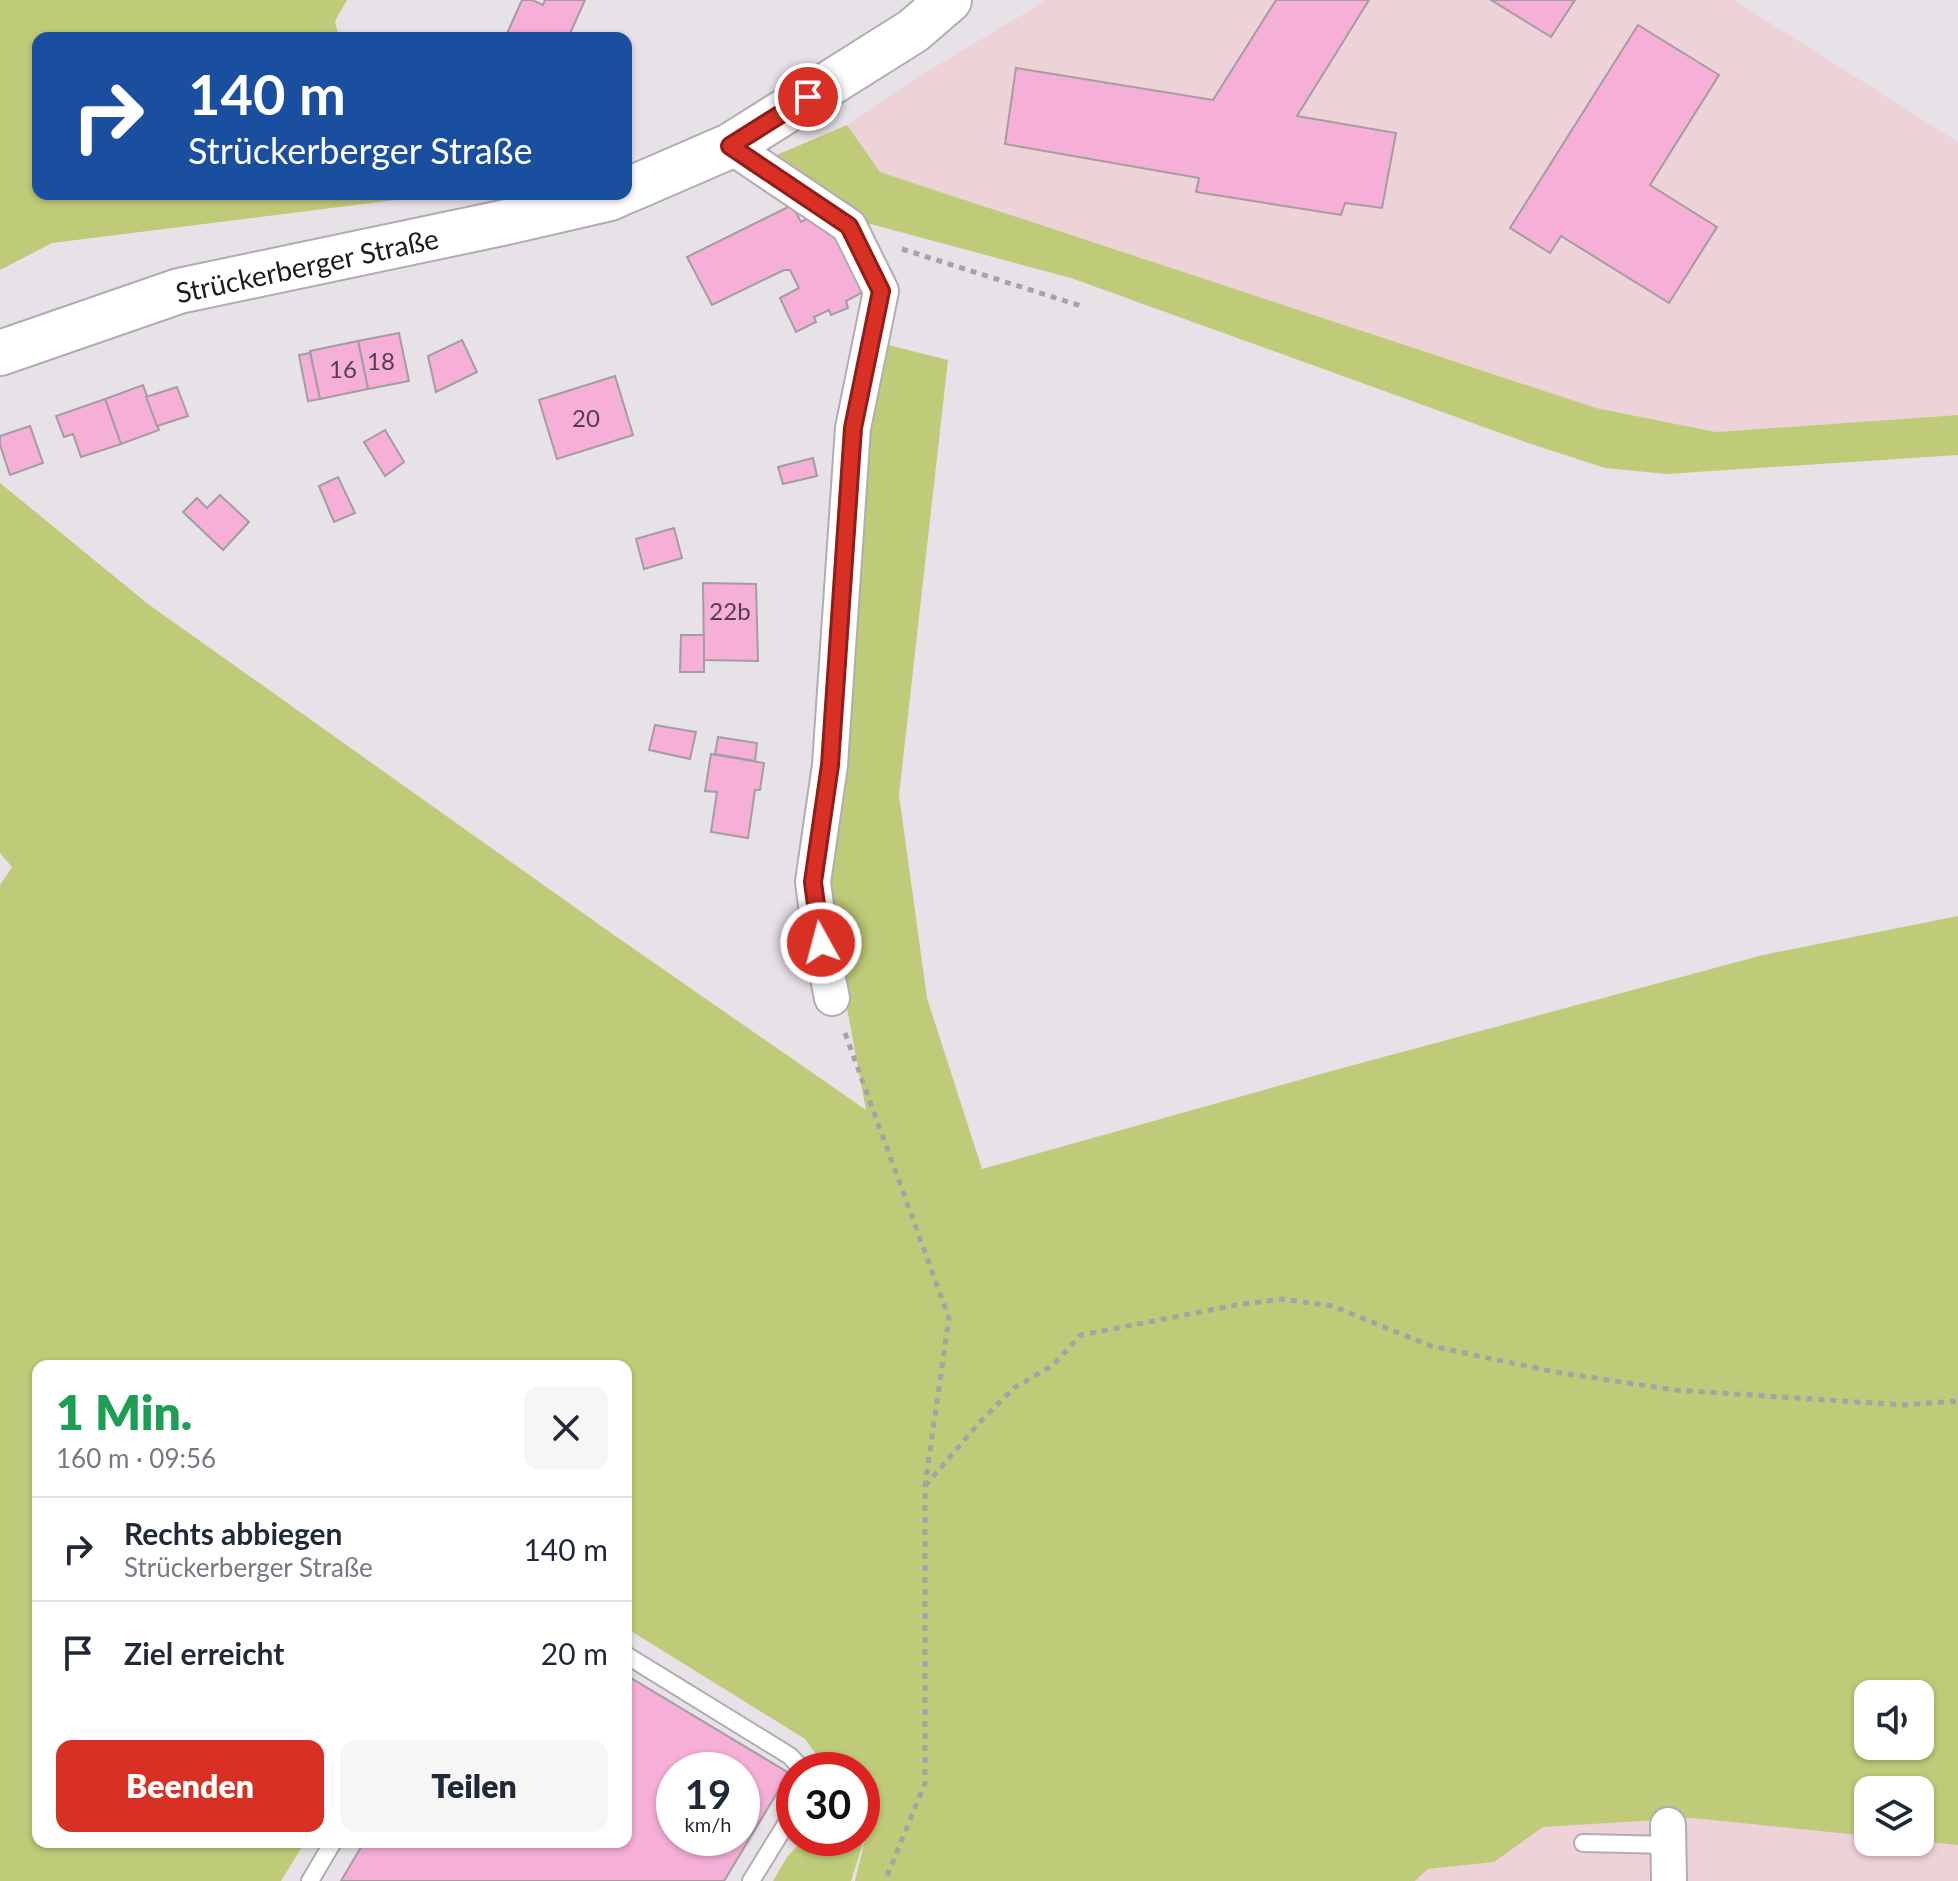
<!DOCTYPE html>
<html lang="de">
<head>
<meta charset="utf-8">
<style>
  body { margin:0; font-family:Lato,sans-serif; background:#f6f6f7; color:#1f2937; height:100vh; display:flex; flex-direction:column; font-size:30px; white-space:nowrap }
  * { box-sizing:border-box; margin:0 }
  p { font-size:26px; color:#747a83 }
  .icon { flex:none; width:44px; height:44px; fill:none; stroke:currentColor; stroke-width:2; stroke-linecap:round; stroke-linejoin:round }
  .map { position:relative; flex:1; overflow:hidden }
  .panel { position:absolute; left:32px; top:1360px; width:600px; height:488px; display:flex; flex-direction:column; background:#fff; border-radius:16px; box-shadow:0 2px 6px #0004 }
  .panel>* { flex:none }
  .banner { position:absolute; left:32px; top:32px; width:600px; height:168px; border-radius:16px; box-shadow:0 2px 6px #0004; background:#1a4fa0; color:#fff; overflow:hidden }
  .tools { position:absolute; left:1854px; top:1680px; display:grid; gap:16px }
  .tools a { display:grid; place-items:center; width:80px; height:80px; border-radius:16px; background:#fff; box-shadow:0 2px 6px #0004; font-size:40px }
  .speed { position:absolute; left:656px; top:1752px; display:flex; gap:16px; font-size:40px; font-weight:700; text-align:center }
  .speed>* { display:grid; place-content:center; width:104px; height:104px; border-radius:50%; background:#fff; box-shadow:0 2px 6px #0004; line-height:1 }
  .speed small { font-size:20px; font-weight:400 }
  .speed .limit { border:12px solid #d22; background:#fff; color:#111 }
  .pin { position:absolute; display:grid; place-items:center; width:68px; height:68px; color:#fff; margin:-34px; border:4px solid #fff; border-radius:50%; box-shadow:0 2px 8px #0007 }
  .me { position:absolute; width:88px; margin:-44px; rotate:353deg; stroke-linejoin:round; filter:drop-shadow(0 0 6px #0008) }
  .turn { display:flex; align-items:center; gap:28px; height:168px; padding:0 24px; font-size:36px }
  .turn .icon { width:104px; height:104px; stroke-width:2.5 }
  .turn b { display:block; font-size:56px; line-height:68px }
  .round { display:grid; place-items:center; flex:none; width:84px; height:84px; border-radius:16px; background:#f6f6f7 }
  .overview { display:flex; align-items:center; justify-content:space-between; height:136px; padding:0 24px }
  h1 { font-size:48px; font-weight:800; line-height:60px; color:#1e9e55 }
  .primary-button { display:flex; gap:16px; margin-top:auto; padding:16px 24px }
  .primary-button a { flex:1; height:92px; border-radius:16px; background:#d93025; color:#fff; font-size:32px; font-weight:800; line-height:92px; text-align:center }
  .primary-button a+a { background:#f6f6f7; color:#1f2937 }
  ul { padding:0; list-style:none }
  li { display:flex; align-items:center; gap:24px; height:104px; padding:0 24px; border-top:2px solid #e0e1e3 }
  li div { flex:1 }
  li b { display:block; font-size:30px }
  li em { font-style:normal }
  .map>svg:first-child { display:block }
  .commercial { fill:#edd2d8 }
  .green { fill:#c0cb79; fill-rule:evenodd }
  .building { fill:#f6afd7; stroke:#a49da0; stroke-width:2; fill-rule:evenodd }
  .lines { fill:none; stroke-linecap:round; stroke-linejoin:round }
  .service-casing { stroke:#b1acb1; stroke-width:20 }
  .minor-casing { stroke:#b1acb1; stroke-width:38 }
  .secondary-casing { stroke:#b1acb1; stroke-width:48 }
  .path { stroke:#a6a2a6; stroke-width:5; stroke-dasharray:6 6; stroke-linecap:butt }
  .service { stroke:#fff; stroke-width:16 }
  .minor { stroke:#fff; stroke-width:34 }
  .secondary { stroke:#fff; stroke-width:44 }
  .route-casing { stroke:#8d1f18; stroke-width:20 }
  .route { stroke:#d93025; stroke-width:14 }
  .labels { text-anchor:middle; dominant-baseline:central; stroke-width:8; stroke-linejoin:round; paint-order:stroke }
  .number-label { font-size:24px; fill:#53404c }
  .street-label { font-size:28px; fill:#1d1b1d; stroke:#fff }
</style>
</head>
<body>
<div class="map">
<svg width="1958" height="1881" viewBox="0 0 1958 1881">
  <rect width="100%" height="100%" fill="#e7e2e7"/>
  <g class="commercial">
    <path d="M 1047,0 L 1734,0 L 1958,142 L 1958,415 L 1716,432 L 1596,408 L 880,172 L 847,125 L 918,77 Z"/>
    <path d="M 1692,1818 L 1868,1836 L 1868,1842 L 1920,1841 L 1958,1845 L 1958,1881 L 1415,1881 L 1428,1869 L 1494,1862 L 1542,1827 Z"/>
  </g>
  <g class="green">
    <path d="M 0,0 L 347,0 L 335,21 L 339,38 L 38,38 L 38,194 L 443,194 L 52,243 L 0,270 Z"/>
    <path d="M 847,125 L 880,172 L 1596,408 L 1716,432 L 1958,415 L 1958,455 L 1667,474 L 1605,468 L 1528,443 L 1071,278 L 852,219 L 765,160 Z"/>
    <path d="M 876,342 L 948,360 L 899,795 L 927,998 L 982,1169 L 1335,1070 L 1763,955 L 1958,916 L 1958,1845 L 1920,1841 L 1920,1790 L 1868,1790 L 1868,1836 L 1692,1818 L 1543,1827 L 1494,1862 L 1428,1869 L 1415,1881 L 855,1881 L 868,1827 L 851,1881 L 773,1881 L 787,1857 L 805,1838 L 862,1838 L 862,1770 L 824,1770 L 821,1761 L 805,1739 L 626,1628 L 626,1366 L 38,1366 L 38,1842 L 305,1842 L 281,1881 L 0,1881 L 0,885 L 12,867 L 0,853 L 0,483 L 148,604 L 611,933 L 866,1110 L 825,890 ZM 1868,1694 L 1920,1694 L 1920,1746 L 1868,1746 Z"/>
  </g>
  <g class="building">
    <path d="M 522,0 L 532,0 L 543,5 L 545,0 L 585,0 L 568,38 L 505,38 Z"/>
    <path d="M 1276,0 L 1369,0 L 1297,116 L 1396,133 L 1382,208 L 1345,203 L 1341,215 L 1196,192 L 1199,178 L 1005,144 L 1016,68 L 1213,100 Z"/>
    <path d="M 1491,0 L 1575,0 L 1551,37 Z"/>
    <path d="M 1638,25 L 1719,75 L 1650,185 L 1717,227 L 1669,303 L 1561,236 L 1550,253 L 1510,228 Z"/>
    <path d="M 792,205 L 801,222 L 814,215 L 844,247 L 865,291 L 846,301 L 848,308 L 831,315 L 829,310 L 814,317 L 816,322 L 796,332 L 780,298 L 799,288 L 790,270 L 784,270 L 712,305 L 687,257 Z"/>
    <path d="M 399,333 L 409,381 L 368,389 L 358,341 Z"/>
    <path d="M 462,340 L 477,372 L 436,392 L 428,356 Z"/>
    <path d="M 358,341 L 368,389 L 320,399 L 310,351 Z"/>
    <path d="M 310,353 L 320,399 L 308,401 L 299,355 Z"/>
    <path d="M 615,376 L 633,435 L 557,459 L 539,400 Z"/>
    <path d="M 143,385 L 159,430 L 121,444 L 105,399 Z"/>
    <path d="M 177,387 L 188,416 L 157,426 L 146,397 Z"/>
    <path d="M 105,399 L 121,444 L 81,457 L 73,434 L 64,437 L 56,416 Z"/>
    <path d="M 30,426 L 43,463 L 10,475 L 0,445 L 0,436 Z"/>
    <path d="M 385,430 L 404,462 L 385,476 L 364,442 Z"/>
    <path d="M 813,458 L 817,476 L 783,484 L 778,467 Z"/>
    <path d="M 338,477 L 355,513 L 334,522 L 319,486 Z"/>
    <path d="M 220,495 L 249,522 L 223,550 L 183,512 L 197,498 L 207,508 Z"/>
    <path d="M 674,528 L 682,558 L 644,569 L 636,539 Z"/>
    <path d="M 703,583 L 756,584 L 758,661 L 704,660 Z"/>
    <path d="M 681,635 L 704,635 L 704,672 L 680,672 Z"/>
    <path d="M 655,725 L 696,732 L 690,759 L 649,750 Z"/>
    <path d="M 718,737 L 757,743 L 755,761 L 715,754 Z"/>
    <path d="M 711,754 L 764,763 L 760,790 L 755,790 L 748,838 L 711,832 L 717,792 L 705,791 Z"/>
    <path d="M 626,1675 L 789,1773 L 724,1881 L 341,1881 L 364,1842 L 626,1842 ZM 674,1770 L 742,1770 L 742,1838 L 674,1838 Z"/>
  </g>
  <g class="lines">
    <g class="service-casing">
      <g id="service">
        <path d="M 626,1655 L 790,1756 L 803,1770"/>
        <path d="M 1583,1843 L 1669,1845"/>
        <path d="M 310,1881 L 333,1842"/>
        <path d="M 751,1881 L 794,1811"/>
      </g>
    </g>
    <g class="minor-casing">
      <g id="minor">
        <path d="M 730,146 L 849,226 L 881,291 L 853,428 L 830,765 L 813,882 L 821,943 L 832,998"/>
        <path d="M 1668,1825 L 1669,1881"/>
      </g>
    </g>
    <g class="secondary-casing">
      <g id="secondary">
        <path d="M 626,191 L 730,146 L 913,31 L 949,0"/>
        <path d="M 0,353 L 179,291 L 502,223 L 610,198 L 619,194"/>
      </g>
    </g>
    <g class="path">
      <path d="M 902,249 L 1081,306"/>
      <path d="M 845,1033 L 949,1318 L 925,1486 L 925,1783 L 885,1881"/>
      <path d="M 925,1486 L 980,1422 L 1014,1388 L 1053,1365 L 1081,1335 L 1236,1305 L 1282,1299 L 1332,1306 L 1431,1346 L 1555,1372 L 1675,1390 L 1904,1405 L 1958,1401"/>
    </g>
    <use href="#service" class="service"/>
    <use href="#minor" class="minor"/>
    <use href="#secondary" class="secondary"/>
  </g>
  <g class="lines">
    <g class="route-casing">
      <path id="route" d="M 808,97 L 730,146 L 849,226 L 881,291 L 853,428 L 830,765 L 813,882 L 821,943"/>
    </g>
    <use href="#route" class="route"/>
  </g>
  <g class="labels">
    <g class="number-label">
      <text x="381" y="360">18</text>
      <text x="343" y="368">16</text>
      <text x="586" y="417">20</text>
      <text x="730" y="610">22b</text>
    </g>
    <g class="street-label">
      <text transform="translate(307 265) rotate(-12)">Strückerberger Straße</text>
    </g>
  </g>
</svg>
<div class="tools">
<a><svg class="icon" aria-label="sound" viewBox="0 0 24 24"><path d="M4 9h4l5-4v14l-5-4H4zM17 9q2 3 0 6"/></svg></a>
<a><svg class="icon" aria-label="layers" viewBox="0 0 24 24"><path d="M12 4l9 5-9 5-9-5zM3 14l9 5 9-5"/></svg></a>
</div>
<div class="speed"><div>19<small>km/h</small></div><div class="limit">30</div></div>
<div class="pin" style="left:808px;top:97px;background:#d93025"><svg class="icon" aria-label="arrive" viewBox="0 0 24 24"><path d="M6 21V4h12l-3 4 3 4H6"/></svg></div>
<svg class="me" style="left:821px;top:943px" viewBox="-20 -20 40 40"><circle r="17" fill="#d93025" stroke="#fff" stroke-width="3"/><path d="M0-11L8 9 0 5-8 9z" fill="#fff"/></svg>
<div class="banner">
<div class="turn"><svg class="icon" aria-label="right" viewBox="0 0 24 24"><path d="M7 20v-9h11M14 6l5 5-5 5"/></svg><div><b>140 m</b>Strückerberger Straße</div></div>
</div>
<section class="panel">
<div class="overview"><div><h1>1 Min.</h1><p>160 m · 09:56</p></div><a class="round"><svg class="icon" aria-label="close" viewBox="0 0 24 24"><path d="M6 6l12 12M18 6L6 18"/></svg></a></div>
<ul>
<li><svg class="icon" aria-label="right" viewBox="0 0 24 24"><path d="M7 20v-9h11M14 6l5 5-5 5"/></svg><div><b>Rechts abbiegen</b><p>Strückerberger Straße</p></div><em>140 m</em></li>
<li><svg class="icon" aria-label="arrive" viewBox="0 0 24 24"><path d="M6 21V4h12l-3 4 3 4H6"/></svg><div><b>Ziel erreicht</b></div><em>20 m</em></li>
</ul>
<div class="primary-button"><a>Beenden</a><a>Teilen</a></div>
</section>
</div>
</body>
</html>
